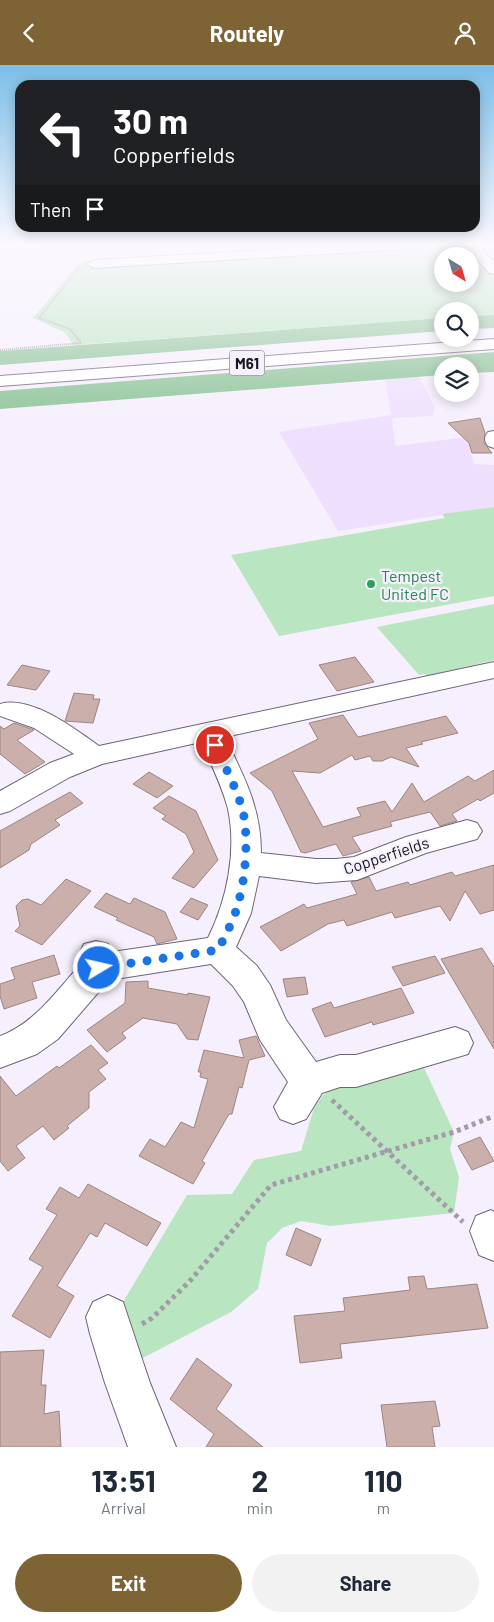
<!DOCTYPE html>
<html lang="en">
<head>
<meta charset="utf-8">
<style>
  body { margin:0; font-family:Barlow,sans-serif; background:#f2f2f3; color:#1f2937; height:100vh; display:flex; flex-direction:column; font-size:19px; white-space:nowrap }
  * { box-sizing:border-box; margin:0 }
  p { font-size:16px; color:#747a83 }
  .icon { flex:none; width:28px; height:28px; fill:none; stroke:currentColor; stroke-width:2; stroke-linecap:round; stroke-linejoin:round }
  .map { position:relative; height:1382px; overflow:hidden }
  .details { display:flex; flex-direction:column; background:#fff; flex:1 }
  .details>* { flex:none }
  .guide { position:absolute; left:15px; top:15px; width:465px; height:152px; border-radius:15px; box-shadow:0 2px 12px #0003; background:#202124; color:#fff; overflow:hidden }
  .needle { width:32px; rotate:143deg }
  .buttons { position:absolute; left:434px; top:182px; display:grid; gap:10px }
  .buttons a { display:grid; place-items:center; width:45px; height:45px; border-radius:50%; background:#fff; box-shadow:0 2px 12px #0003; font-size:25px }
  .pin { position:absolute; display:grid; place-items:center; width:42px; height:42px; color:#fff; margin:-21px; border:2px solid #fff; border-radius:50%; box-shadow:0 1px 5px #0007 }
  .me { position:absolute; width:55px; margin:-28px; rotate:81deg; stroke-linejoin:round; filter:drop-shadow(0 0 4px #0008) }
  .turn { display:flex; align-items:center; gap:18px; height:105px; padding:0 15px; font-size:22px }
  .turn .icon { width:65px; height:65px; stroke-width:2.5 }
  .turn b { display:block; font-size:35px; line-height:42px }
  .then { display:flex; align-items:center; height:48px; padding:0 15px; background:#0003; gap:10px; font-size:19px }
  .eta { display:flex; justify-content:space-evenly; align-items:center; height:85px; text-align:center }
  .eta b { font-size:30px; font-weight:700; line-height:35px }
  .primary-button { display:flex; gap:10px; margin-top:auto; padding:10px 15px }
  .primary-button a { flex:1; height:58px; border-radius:30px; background:#7e6335; color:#fff; font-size:20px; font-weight:700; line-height:58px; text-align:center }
  .primary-button a+a { background:#f2f2f3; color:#1f2937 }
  header { display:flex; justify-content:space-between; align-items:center; height:65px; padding:0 15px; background:#7e6335; color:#fff; font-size:22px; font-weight:700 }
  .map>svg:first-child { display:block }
  .built { fill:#eee0fd }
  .green { fill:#b9e5c0; fill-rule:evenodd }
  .forest { fill:#89c294 }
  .building { fill:#caafaa; stroke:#9e8580 }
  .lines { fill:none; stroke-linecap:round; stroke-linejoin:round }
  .minor-casing { stroke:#6e6478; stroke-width:2 }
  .highway-casing { stroke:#6e6478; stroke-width:2 }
  .path-far1 { stroke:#a19ca7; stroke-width:2; stroke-dasharray:1 1; stroke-linecap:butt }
  .path { stroke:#a19ca7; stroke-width:5; stroke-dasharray:4 4; stroke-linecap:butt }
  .minor { fill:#fff; fill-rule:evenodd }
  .highway { fill:#fff; fill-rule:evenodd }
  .route { stroke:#1a73e8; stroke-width:9; stroke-dasharray:0 16.2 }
  .leisure-dot { fill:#2e9e5b; stroke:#f6effd; stroke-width:2 }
  .labels { text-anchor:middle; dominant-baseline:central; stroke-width:4.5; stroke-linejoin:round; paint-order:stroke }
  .shield { fill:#f6effd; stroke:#5b5660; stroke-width:1 }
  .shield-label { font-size:15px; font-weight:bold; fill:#19151d }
  .leisure-label { font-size:16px; fill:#27864d; stroke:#f6effd; text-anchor:start }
  .street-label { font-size:16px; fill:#19151d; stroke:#f6effd }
</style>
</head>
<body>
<header><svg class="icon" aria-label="back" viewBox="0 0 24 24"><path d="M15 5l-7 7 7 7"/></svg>Routely<svg class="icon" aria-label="person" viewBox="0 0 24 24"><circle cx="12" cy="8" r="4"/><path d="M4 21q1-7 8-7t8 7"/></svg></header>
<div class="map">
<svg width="494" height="1382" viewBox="0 0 494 1382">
  <rect width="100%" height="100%" fill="#f6effd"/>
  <path class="built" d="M 419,312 L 435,342 L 433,351 L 392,353 L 395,381 L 467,372 L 474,399 L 494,400 L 494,442 L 338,466 L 279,367 L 391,350 L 385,314 Z"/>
  <g class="green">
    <path d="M 353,180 L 464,180 L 494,212 L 492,213 L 494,215 L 494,250 L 470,251 L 470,246 L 442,246 L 442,253 L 74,280 L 64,267 L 33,253 L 81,196 ZM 442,191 L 470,191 L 470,219 L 442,219 Z"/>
    <path d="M 494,442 L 494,531 L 279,571 L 231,490 L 445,453 L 442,449 Z"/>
    <path d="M 494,539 L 494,595 L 427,611 L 425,609 L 419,610 L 377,562 Z"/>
    <path d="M 424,1003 L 454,1067 L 450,1084 L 459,1112 L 454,1148 L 330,1161 L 301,1156 L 282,1163 L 267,1178 L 258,1224 L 231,1247 L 139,1295 L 123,1237 L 187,1130 L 232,1129 L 254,1095 L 301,1086 L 314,1043 L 323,1030 L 337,1021 Z"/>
  </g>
  <g class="forest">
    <path d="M 494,250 L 494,263 L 470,264 L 470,251 Z"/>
    <path d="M 442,253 L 442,266 L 0,300 L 0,286 Z"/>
    <path d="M 494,287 L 494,307 L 470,308 L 470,301 L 442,301 L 442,310 L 0,344 L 0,326 Z"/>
  </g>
  <g class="building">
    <path d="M 480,353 L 485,368 L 484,378 L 492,388 L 472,388 L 469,378 L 448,358 Z"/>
    <path d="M 355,592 L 374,617 L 337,626 L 319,600 Z"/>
    <path d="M 22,600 L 50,606 L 36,625 L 7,620 Z"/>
    <path d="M 74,628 L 94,630 L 93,634 L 100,634 L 93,658 L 65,656 Z"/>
    <path d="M 343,650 L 358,672 L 446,651 L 458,668 L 421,677 L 423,679 L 406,683 L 419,702 L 391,692 L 382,696 L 373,696 L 370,691 L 355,695 L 352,690 L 320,708 L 292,706 L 323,762 L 361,751 L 357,743 L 385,736 L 392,747 L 412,718 L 424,737 L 468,711 L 475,716 L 494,705 L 494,728 L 480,736 L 478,734 L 452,749 L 457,756 L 440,761 L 430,747 L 390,757 L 392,761 L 352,772 L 361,786 L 343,791 L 336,779 L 305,788 L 301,787 L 272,726 L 250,708 L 318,674 L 309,658 Z"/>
    <path d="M 14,658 L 34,665 L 17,675 L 45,697 L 25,709 L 0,689 L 0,661 L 4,664 Z"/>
    <path d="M 149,707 L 173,721 L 157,733 L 133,719 Z"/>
    <path d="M 70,727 L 83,738 L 55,755 L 60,760 L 31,779 L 29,785 L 0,803 L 0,766 Z"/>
    <path d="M 169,731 L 196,746 L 218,795 L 194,823 L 172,813 L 194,787 L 186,769 L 162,754 L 166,751 L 153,743 Z"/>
    <path d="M 494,800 L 494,845 L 480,849 L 465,826 L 450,856 L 440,841 L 395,853 L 392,847 L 347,861 L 344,855 L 328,859 L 281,886 L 260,862 L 304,839 L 307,843 L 357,829 L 351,817 L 369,812 L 376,826 L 408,817 L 410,820 L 452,807 L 455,811 Z"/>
    <path d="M 66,814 L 91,826 L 42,880 L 15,866 L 20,861 L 16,841 L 22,835 L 28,834 L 41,840 Z"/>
    <path d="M 106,828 L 130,839 L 134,833 L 165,847 L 177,874 L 157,879 L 154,872 L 116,855 L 118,853 L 94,842 Z"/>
    <path d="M 191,833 L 208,840 L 198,855 L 180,847 Z"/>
    <path d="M 482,883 L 494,902 L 494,984 L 441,894 Z"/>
    <path d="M 54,890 L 60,909 L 32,917 L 37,933 L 4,944 L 0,931 L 0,919 L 15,914 L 11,903 Z"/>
    <path d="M 435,891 L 445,908 L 403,921 L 392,902 Z"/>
    <path d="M 305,912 L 308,929 L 287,932 L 283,914 Z"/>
    <path d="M 148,916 L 148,923 L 188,930 L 188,928 L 210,932 L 198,975 L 187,974 L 177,959 L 143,953 L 122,968 L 126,973 L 107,987 L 87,965 L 125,938 L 126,917 Z"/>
    <path d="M 401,923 L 414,948 L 373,960 L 372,957 L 325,972 L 312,944 L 331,937 L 334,943 Z"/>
    <path d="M 256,971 L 265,991 L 249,995 L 242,1023 L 239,1022 L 232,1049 L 229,1049 L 202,1096 L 205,1098 L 193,1119 L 139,1091 L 150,1074 L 165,1082 L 181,1057 L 194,1063 L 208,1014 L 200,1012 L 201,1007 L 198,1007 L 204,985 L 244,993 L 239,975 Z"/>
    <path d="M 91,980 L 108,998 L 98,1005 L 106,1014 L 89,1027 L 89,1043 L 67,1061 L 69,1063 L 54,1075 L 43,1061 L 16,1081 L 25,1093 L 8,1106 L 0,1096 L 0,1011 L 16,1031 L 57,1001 L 59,1003 Z"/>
    <path d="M 480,1072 L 494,1096 L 472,1105 L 458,1081 Z"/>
    <path d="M 88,1119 L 161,1158 L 147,1181 L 105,1158 L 97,1172 L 90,1168 L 57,1221 L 74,1231 L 50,1273 L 12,1251 L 43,1202 L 29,1194 L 57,1150 L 46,1144 L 60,1122 L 79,1133 Z"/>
    <path d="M 296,1163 L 321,1174 L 311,1201 L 286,1190 Z"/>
    <path d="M 424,1211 L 427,1224 L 477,1219 L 488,1263 L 340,1279 L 342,1293 L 300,1298 L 294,1251 L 345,1246 L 343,1233 L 410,1225 L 408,1212 Z"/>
    <path d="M 44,1285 L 41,1320 L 46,1320 L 44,1349 L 59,1346 L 61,1382 L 0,1382 L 0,1287 Z"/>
    <path d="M 197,1293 L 232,1320 L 216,1344 L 263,1382 L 206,1382 L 214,1369 L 170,1334 Z"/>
    <path d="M 435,1336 L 440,1361 L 432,1362 L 435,1382 L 387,1382 L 381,1340 Z"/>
  </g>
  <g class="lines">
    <g class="minor-casing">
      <g id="minor">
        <path d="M 348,180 L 411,180 L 405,184 L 94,203 L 87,199 L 94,195 Z"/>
        <path d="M 465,180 L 478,180 L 494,197 L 494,209 L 489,208 Z"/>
        <path d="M 494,366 L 494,383 L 488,381 C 484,376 484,372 488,367 Z"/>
        <path d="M 494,597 L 494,613 L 225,672 C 244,712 261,742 261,788 L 316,794 L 336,794 L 354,792 L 406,772 L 467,755 L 477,758 L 482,766 L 477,774 L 426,788 L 357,815 L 316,818 L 259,811 L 251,848 L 236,882 L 257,901 L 270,920 L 286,955 L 316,997 L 340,990 L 356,990 L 455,962 L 468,967 L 473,978 L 468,989 L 356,1022 L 340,1022 L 322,1028 L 306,1054 L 293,1059 L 280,1054 L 274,1042 L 288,1017 L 260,975 L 244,937 L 233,921 L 211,899 L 109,915 L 58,974 L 37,989 L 0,1003 L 0,971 C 34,959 57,925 81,899 L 79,889 L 84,879 L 96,876 L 108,879 L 112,887 L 208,873 C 227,835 237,786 228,744 C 222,721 211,699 201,677 L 102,699 L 70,712 L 10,746 L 0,749 L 0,726 L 50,698 L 74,689 L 34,663 L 0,651 L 0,639 C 31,630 75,664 99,681 Z"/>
        <path d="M 491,1145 L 494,1147 L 494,1196 L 479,1190 L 470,1166 L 476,1151 Z"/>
        <path d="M 108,1230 L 123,1237 L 150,1318 L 176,1382 L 128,1382 L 105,1318 L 90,1269 L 86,1252 L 93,1237 Z"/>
      </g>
    </g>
    <g class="highway-casing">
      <path id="highway" d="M 494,274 L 494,284 L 0,321 L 0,311 Z"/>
    </g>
    <path class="path-far1" d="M 0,285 L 81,278 L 70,264 L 39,253 L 79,203"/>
    <g class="path">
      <path d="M 332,1035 L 463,1157"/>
      <path d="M 142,1259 L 152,1253 L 189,1217 L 271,1120 L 454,1067 L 494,1051"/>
    </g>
    <use href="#minor" class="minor"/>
    <use href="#highway" class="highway"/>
  </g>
  <linearGradient id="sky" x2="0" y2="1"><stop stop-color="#7bbee7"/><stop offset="0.48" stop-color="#fbf8fe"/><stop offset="1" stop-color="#fbf8fe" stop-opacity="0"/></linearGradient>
  <rect width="494" height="373" fill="url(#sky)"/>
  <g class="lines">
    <path class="route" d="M 99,903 L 218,885 C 226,869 235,853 239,835 C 246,811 249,767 242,743 C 236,722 224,700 215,680"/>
  </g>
  <circle class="leisure-dot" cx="371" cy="519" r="5"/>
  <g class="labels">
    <rect class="shield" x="229.5" y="285.5" width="35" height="25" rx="4"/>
    <g class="shield-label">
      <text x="247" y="298">M61</text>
    </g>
    <g class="leisure-label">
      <text x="381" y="510">Tempest<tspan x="381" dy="18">United FC</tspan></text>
    </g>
    <g class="street-label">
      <text transform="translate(386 790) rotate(-18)">Copperfields</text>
    </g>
  </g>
</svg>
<div class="buttons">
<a><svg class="needle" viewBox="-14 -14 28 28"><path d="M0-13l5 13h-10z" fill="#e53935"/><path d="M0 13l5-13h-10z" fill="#747a83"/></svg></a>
<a><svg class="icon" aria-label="search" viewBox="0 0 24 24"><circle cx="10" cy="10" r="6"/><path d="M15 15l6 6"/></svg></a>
<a><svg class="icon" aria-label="layers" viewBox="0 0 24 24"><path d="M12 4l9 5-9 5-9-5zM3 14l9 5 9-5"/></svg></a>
</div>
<div class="pin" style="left:215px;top:680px;background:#d93025"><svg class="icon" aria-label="arrive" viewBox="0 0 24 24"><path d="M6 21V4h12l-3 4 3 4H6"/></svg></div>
<svg class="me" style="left:99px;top:903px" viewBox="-20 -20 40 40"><circle r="17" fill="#1a73e8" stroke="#fff" stroke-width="3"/><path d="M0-11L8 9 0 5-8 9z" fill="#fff"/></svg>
<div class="guide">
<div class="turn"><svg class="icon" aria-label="left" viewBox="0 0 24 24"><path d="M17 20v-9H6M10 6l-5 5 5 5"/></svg><div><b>30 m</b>Copperfields</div></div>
<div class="then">Then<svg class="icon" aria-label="arrive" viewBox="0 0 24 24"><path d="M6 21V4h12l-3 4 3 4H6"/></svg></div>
</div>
</div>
<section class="details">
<div class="eta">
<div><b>13:51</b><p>Arrival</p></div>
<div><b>2</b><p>min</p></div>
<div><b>110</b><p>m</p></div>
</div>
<div class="primary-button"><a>Exit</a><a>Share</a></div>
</section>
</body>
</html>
